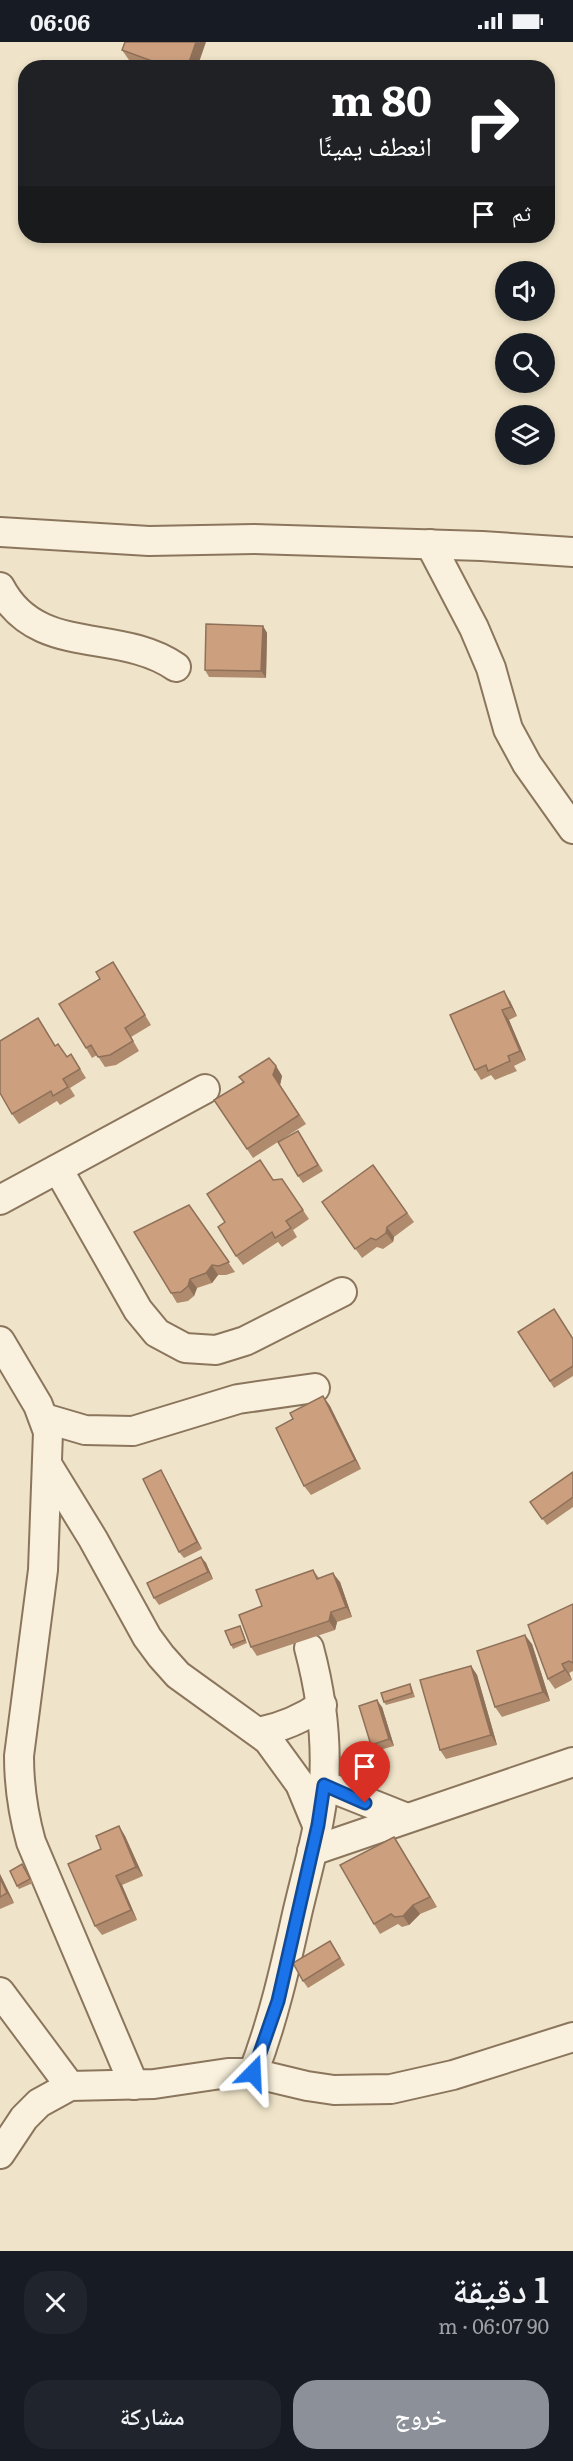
<!DOCTYPE html>
<html lang="ar">
<head>
<meta charset="utf-8">
<style>
  body { margin:0; font-family:Literata,"Noto Naskh Arabic",serif; background:#20242c; color:#f1f3f6; direction:rtl; height:100vh; display:flex; flex-direction:column; font-size:22px; white-space:nowrap }
  * { box-sizing:border-box; margin:0 }
  p { font-size:20px; color:#9ea1a6 }
  .icon { flex:none; width:33px; height:33px; fill:none; stroke:currentColor; stroke-width:2; stroke-linecap:round; stroke-linejoin:round }
  .map { position:relative; height:2209px; overflow:hidden; direction:ltr }
  .panel { display:flex; flex-direction:column; background:#171b24; flex:1 }
  .panel>* { flex:none }
  .guide { position:absolute; left:18px; top:18px; width:537px; height:183px; border-radius:24px; box-shadow:0 3px 9px #0003; direction:rtl; background:#202124; color:#fff; overflow:hidden }
  .fabs { position:absolute; left:495px; top:219px; display:grid; gap:12px }
  .fabs a { display:grid; place-items:center; width:60px; height:60px; border-radius:50%; background:#171b24; box-shadow:0 3px 9px #0003; font-size:30px }
  .pin { position:absolute; display:grid; place-items:center; width:51px; height:51px; color:#fff; margin:-62px -26px; border-radius:50% 50% 50% 0; rotate:-45deg; box-shadow:0 0 6px #0007 }
  .pin .icon { rotate:45deg }
  .me { position:absolute; width:66px; margin:-33px; rotate:21deg; stroke-linejoin:round; filter:drop-shadow(0 0 4px #0008) }
  .turn { display:flex; align-items:center; gap:21px; height:126px; padding:0 24px; font-size:27px }
  .turn .icon { width:78px; height:78px; stroke-width:2.5 }
  .turn b { display:block; font-size:42px; line-height:51px }
  .then { display:flex; align-items:center; height:57px; padding:0 24px; background:#0003; gap:12px; font-size:22px }
  .round { display:grid; place-items:center; flex:none; width:63px; height:63px; border-radius:24px; background:#20242c }
  .summary { display:flex; align-items:center; justify-content:space-between; height:102px; padding:0 24px }
  h1 { font-size:36px; font-weight:600; line-height:45px }
  .action { display:flex; gap:12px; margin-top:auto; padding:12px 24px }
  .action a { flex:1; height:69px; border-radius:24px; background:#8c9099; color:#fff; font-size:24px; font-weight:600; line-height:69px; text-align:center }
  .action a+a { background:#20242c; color:#f1f3f6 }
  .status { display:flex; justify-content:space-between; align-items:center; height:42px; padding:0 30px; background:#171b24; direction:ltr }
  .status svg { height:16px; fill:currentColor }
  .map>svg:first-child { display:block }
  .lines { fill:none; stroke-linecap:round; stroke-linejoin:round }
  .minor-casing { stroke:#8b765d; stroke-width:32 }
  .minor { stroke:#f9f1dd; stroke-width:28 }
  .wall { fill:#af8a6d }
  .shaded-wall { fill:#8f7059 }
  .building { fill:#cca07f; stroke:#8f7059; stroke-width:1.5 }
  .route-casing { stroke:#114b97; stroke-width:15 }
  .route { stroke:#1a73e8; stroke-width:10 }
</style>
</head>
<body>
<div class="status"><b>06:06</b><svg viewBox="0 0 49 12"><path d="M0 12V9h3v3zM5 12V6h3v6zM10 12V3h3v9zM15 12V0h3v12zM26 1h20v11H26zM47 4h2v5h-2z"/></svg></div>
<div class="map">
<svg width="573" height="2209" viewBox="0 0 573 2209">
  <rect width="100%" height="100%" fill="#efe4c9"/>
  <g class="lines">
    <g class="minor-casing">
      <g id="minor">
        <path d="M 0,490 L 149,499 L 254,497 L 482,504 L 573,510"/>
        <path d="M 430,502 L 474,586 L 491,626 L 508,687 L 527,722 L 573,787"/>
        <path d="M 0,545 C 37,616 118,585 176,625"/>
        <path d="M 58,1127 L 138,1268 L 157,1291 L 185,1306 L 216,1308 L 245,1299 L 342,1250"/>
        <path d="M 0,1158 L 205,1047"/>
        <path d="M 0,1299 L 38,1363 L 48,1390 L 43,1528 L 19,1714 C 19,1744 23,1771 31,1800 L 134,2043"/>
        <path d="M 44,1376 L 85,1388 L 133,1389 L 238,1357 L 315,1346"/>
        <path d="M 47,1422 L 93,1497 L 147,1595 L 161,1614 L 178,1633 L 268,1698 L 300,1742 L 317,1783"/>
        <path d="M 259,1690 C 283,1685 302,1677 322,1663"/>
        <path d="M 324,1743 L 407,1776"/>
        <path d="M 312,1809 L 573,1720"/>
        <path d="M 0,1950 L 70,2044"/>
        <path d="M 253,2031 C 273,1979 285,1926 297,1872 C 307,1829 320,1786 324,1742 C 327,1695 321,1651 309,1606"/>
        <path d="M 0,2112 L 24,2076 L 39,2061 L 70,2044 L 154,2042 L 228,2031 L 253,2031 L 307,2044 L 334,2048 L 391,2047 L 453,2033 L 573,1995"/>
      </g>
    </g>
    <use href="#minor" class="minor"/>
  </g>
  <g class="wall">
    <path d="M 122,8 L 197,26 L 151,26 L 129,18 Z"/>
    <path d="M 263,584 L 267,591 L 266,636 L 209,635 L 205,628 Z"/>
    <path d="M 113,920 L 151,983 L 131,995 L 139,1009 L 116,1023 L 105,1025 L 97,1013 L 92,1016 L 86,1006 L 100,937 Z"/>
    <path d="M 510,959 L 517,974 L 509,978 L 526,1018 L 514,1024 L 517,1029 L 495,1038 L 491,1033 L 481,1038 L 475,1028 L 450,973 Z"/>
    <path d="M 44,986 L 55,1004 L 67,1014 L 71,1012 L 86,1036 L 70,1046 L 75,1054 L 60,1063 L 57,1059 L 19,1082 L 12,1072 Z"/>
    <path d="M 276,1024 L 282,1034 L 280,1043 L 306,1082 L 253,1116 L 214,1058 L 243,1040 L 239,1035 Z"/>
    <path d="M 298,1089 L 323,1129 L 303,1141 L 298,1134 Z"/>
    <path d="M 373,1123 L 414,1180 L 394,1195 L 393,1200 L 383,1207 L 377,1205 L 362,1216 L 322,1160 Z"/>
    <path d="M 282,1137 L 309,1177 L 293,1188 L 297,1195 L 282,1205 L 278,1200 L 243,1223 L 236,1214 L 225,1180 L 274,1138 Z"/>
    <path d="M 189,1163 L 235,1230 L 226,1233 L 218,1233 L 212,1241 L 197,1246 L 194,1254 L 188,1259 L 177,1261 L 171,1251 Z"/>
    <path d="M 518,1290 L 573,1296 L 573,1334 L 554,1346 Z"/>
    <path d="M 323,1354 L 330,1364 L 361,1427 L 311,1453 L 304,1444 L 293,1377 Z"/>
    <path d="M 573,1430 L 573,1465 L 547,1483 L 530,1460 Z"/>
    <path d="M 165,1435 L 202,1507 L 184,1516 L 179,1510 Z"/>
    <path d="M 201,1515 L 206,1521 L 213,1537 L 159,1563 L 154,1556 Z"/>
    <path d="M 313,1528 L 319,1536 L 340,1540 L 352,1575 L 337,1580 L 335,1588 L 257,1614 L 251,1605 L 262,1564 Z"/>
    <path d="M 573,1562 L 573,1629 L 569,1631 L 572,1638 L 555,1647 L 548,1637 Z"/>
    <path d="M 242,1588 L 247,1601 L 233,1607 L 231,1603 Z"/>
    <path d="M 532,1602 L 550,1659 L 502,1675 L 495,1665 Z"/>
    <path d="M 471,1624 L 477,1633 L 497,1703 L 446,1717 L 440,1708 Z"/>
    <path d="M 410,1642 L 412,1646 L 415,1655 L 386,1663 L 384,1660 Z"/>
    <path d="M 382,1665 L 394,1704 L 376,1709 L 371,1703 Z"/>
    <path d="M 119,1784 L 125,1794 L 143,1834 L 122,1843 L 137,1878 L 102,1893 L 95,1884 L 101,1807 Z"/>
    <path d="M 394,1795 L 437,1865 L 420,1872 L 409,1883 L 402,1885 L 398,1882 L 380,1892 L 374,1882 Z"/>
    <path d="M 25,1826 L 33,1841 L 19,1847 L 17,1844 Z"/>
    <path d="M 0,1832 L 14,1861 L 0,1867 Z"/>
    <path d="M 334,1905 L 345,1923 L 308,1946 L 303,1939 Z"/>
  </g>
  <g class="shaded-wall">
    <path d="M 196,0 L 206,0 L 197,26 L 187,26 Z"/>
    <path d="M 263,584 L 267,591 L 266,636 L 261,629 Z"/>
    <path d="M 504,949 L 510,959 L 517,974 L 511,965 Z"/>
    <path d="M 502,968 L 509,978 L 526,1018 L 520,1009 Z"/>
    <path d="M 276,1024 L 282,1034 L 280,1043 L 306,1082 L 273,1033 Z"/>
    <path d="M 387,1185 L 394,1195 L 393,1200 L 386,1191 Z"/>
    <path d="M 212,1223 L 218,1233 L 212,1241 L 206,1231 Z"/>
    <path d="M 190,1237 L 197,1246 L 194,1254 L 188,1244 Z"/>
    <path d="M 323,1354 L 330,1364 L 361,1427 L 355,1418 Z"/>
    <path d="M 161,1428 L 165,1435 L 202,1507 L 197,1500 Z"/>
    <path d="M 201,1515 L 206,1521 L 213,1537 L 208,1530 Z"/>
    <path d="M 333,1531 L 340,1540 L 352,1575 L 346,1565 Z"/>
    <path d="M 331,1570 L 337,1580 L 335,1588 L 329,1579 Z"/>
    <path d="M 525,1593 L 532,1602 L 550,1659 L 543,1650 Z"/>
    <path d="M 562,1622 L 569,1631 L 572,1638 L 565,1628 Z"/>
    <path d="M 471,1624 L 477,1633 L 497,1703 L 491,1693 Z"/>
    <path d="M 377,1658 L 382,1665 L 394,1704 L 389,1697 Z"/>
    <path d="M 119,1784 L 125,1794 L 143,1834 L 136,1825 Z"/>
    <path d="M 394,1795 L 400,1805 L 437,1865 L 430,1855 Z"/>
    <path d="M 0,1832 L 14,1861 L 7,1851 L 0,1836 Z"/>
    <path d="M 116,1834 L 122,1843 L 137,1878 L 131,1868 Z"/>
    <path d="M 413,1863 L 420,1872 L 409,1883 L 403,1874 Z"/>
  </g>
  <g class="building">
    <path d="M 125,0 L 196,0 L 187,26 L 171,26 L 122,8 Z"/>
    <path d="M 206,582 L 263,584 L 261,629 L 205,628 Z"/>
    <path d="M 113,920 L 145,973 L 125,986 L 133,999 L 110,1013 L 98,1015 L 91,1003 L 86,1006 L 59,962 L 100,937 L 96,930 Z"/>
    <path d="M 504,949 L 511,965 L 502,968 L 520,1009 L 508,1014 L 510,1019 L 488,1029 L 486,1023 L 475,1028 L 450,973 Z"/>
    <path d="M 38,976 L 55,1004 L 58,1002 L 67,1015 L 71,1012 L 80,1027 L 63,1037 L 68,1045 L 53,1054 L 51,1049 L 12,1072 L 0,1051 L 0,999 Z"/>
    <path d="M 269,1016 L 276,1024 L 273,1033 L 299,1073 L 247,1107 L 214,1058 L 244,1040 L 239,1035 Z"/>
    <path d="M 298,1089 L 318,1123 L 298,1134 L 278,1100 Z"/>
    <path d="M 260,1118 L 273,1138 L 282,1137 L 303,1168 L 286,1179 L 291,1186 L 275,1196 L 272,1190 L 236,1214 L 218,1185 L 225,1180 L 207,1152 Z"/>
    <path d="M 373,1123 L 407,1171 L 387,1185 L 386,1191 L 376,1198 L 371,1196 L 355,1207 L 322,1160 Z"/>
    <path d="M 189,1163 L 229,1220 L 219,1224 L 212,1223 L 206,1231 L 190,1237 L 188,1244 L 181,1250 L 171,1251 L 134,1190 Z"/>
    <path d="M 554,1267 L 573,1297 L 573,1324 L 550,1339 L 518,1290 Z"/>
    <path d="M 323,1354 L 355,1418 L 304,1444 L 276,1386 L 293,1377 L 290,1371 Z"/>
    <path d="M 161,1428 L 197,1500 L 179,1510 L 143,1437 Z"/>
    <path d="M 573,1430 L 573,1455 L 542,1477 L 530,1460 Z"/>
    <path d="M 201,1515 L 208,1530 L 154,1556 L 147,1541 Z"/>
    <path d="M 313,1528 L 317,1537 L 333,1531 L 346,1565 L 331,1570 L 329,1579 L 251,1605 L 239,1573 L 262,1564 L 256,1548 Z"/>
    <path d="M 573,1562 L 573,1621 L 569,1619 L 562,1622 L 565,1628 L 548,1637 L 528,1583 Z"/>
    <path d="M 240,1584 L 245,1598 L 231,1603 L 225,1589 Z"/>
    <path d="M 525,1593 L 543,1650 L 495,1665 L 477,1609 Z"/>
    <path d="M 471,1624 L 491,1693 L 440,1708 L 420,1638 Z"/>
    <path d="M 410,1642 L 412,1651 L 384,1660 L 381,1651 Z"/>
    <path d="M 377,1658 L 389,1697 L 371,1703 L 359,1664 Z"/>
    <path d="M 119,1784 L 136,1825 L 116,1834 L 131,1868 L 95,1884 L 68,1822 L 101,1807 L 96,1794 Z"/>
    <path d="M 394,1795 L 430,1855 L 413,1863 L 403,1874 L 395,1875 L 391,1872 L 374,1882 L 340,1823 Z"/>
    <path d="M 22,1822 L 30,1837 L 17,1844 L 10,1829 Z"/>
    <path d="M 0,1836 L 7,1851 L 0,1855 Z"/>
    <path d="M 330,1899 L 340,1916 L 303,1939 L 293,1921 Z"/>
  </g>
  <g class="lines">
    <g class="route-casing">
      <path id="route" d="M 253,2031 L 278,1959 L 318,1783 L 324,1743 L 365,1761"/>
    </g>
    <use href="#route" class="route"/>
  </g>
</svg>
<div class="fabs">
<a><svg class="icon" aria-label="sound" viewBox="0 0 24 24"><path d="M4 9h4l5-4v14l-5-4H4zM17 9q2 3 0 6"/></svg></a>
<a><svg class="icon" aria-label="search" viewBox="0 0 24 24"><circle cx="10" cy="10" r="6"/><path d="M15 15l6 6"/></svg></a>
<a><svg class="icon" aria-label="layers" viewBox="0 0 24 24"><path d="M12 4l9 5-9 5-9-5zM3 14l9 5 9-5"/></svg></a>
</div>
<div class="pin" style="left:365px;top:1761px;background:#d93025"><svg class="icon" aria-label="arrive" viewBox="0 0 24 24"><path d="M6 21V4h12l-3 4 3 4H6"/></svg></div>
<svg class="me" style="left:253px;top:2031px" viewBox="-20 -20 40 40"><path d="M0-17L14 15 0 8-14 15z" fill="#1a73e8" stroke="#fff" stroke-width="4"/></svg>
<div class="guide">
<div class="turn"><svg class="icon" aria-label="right" viewBox="0 0 24 24"><path d="M7 20v-9h11M14 6l5 5-5 5"/></svg><div><b>80 m</b>انعطف يمينًا</div></div>
<div class="then">ثم<svg class="icon" aria-label="arrive" viewBox="0 0 24 24"><path d="M6 21V4h12l-3 4 3 4H6"/></svg></div>
</div>
</div>
<section class="panel">
<div class="summary"><div><h1>1 دقيقة</h1><p>90 m · 06:07</p></div><a class="round"><svg class="icon" aria-label="close" viewBox="0 0 24 24"><path d="M6 6l12 12M18 6L6 18"/></svg></a></div>
<div class="action"><a>خروج</a><a>مشاركة</a></div>
</section>
</body>
</html>
